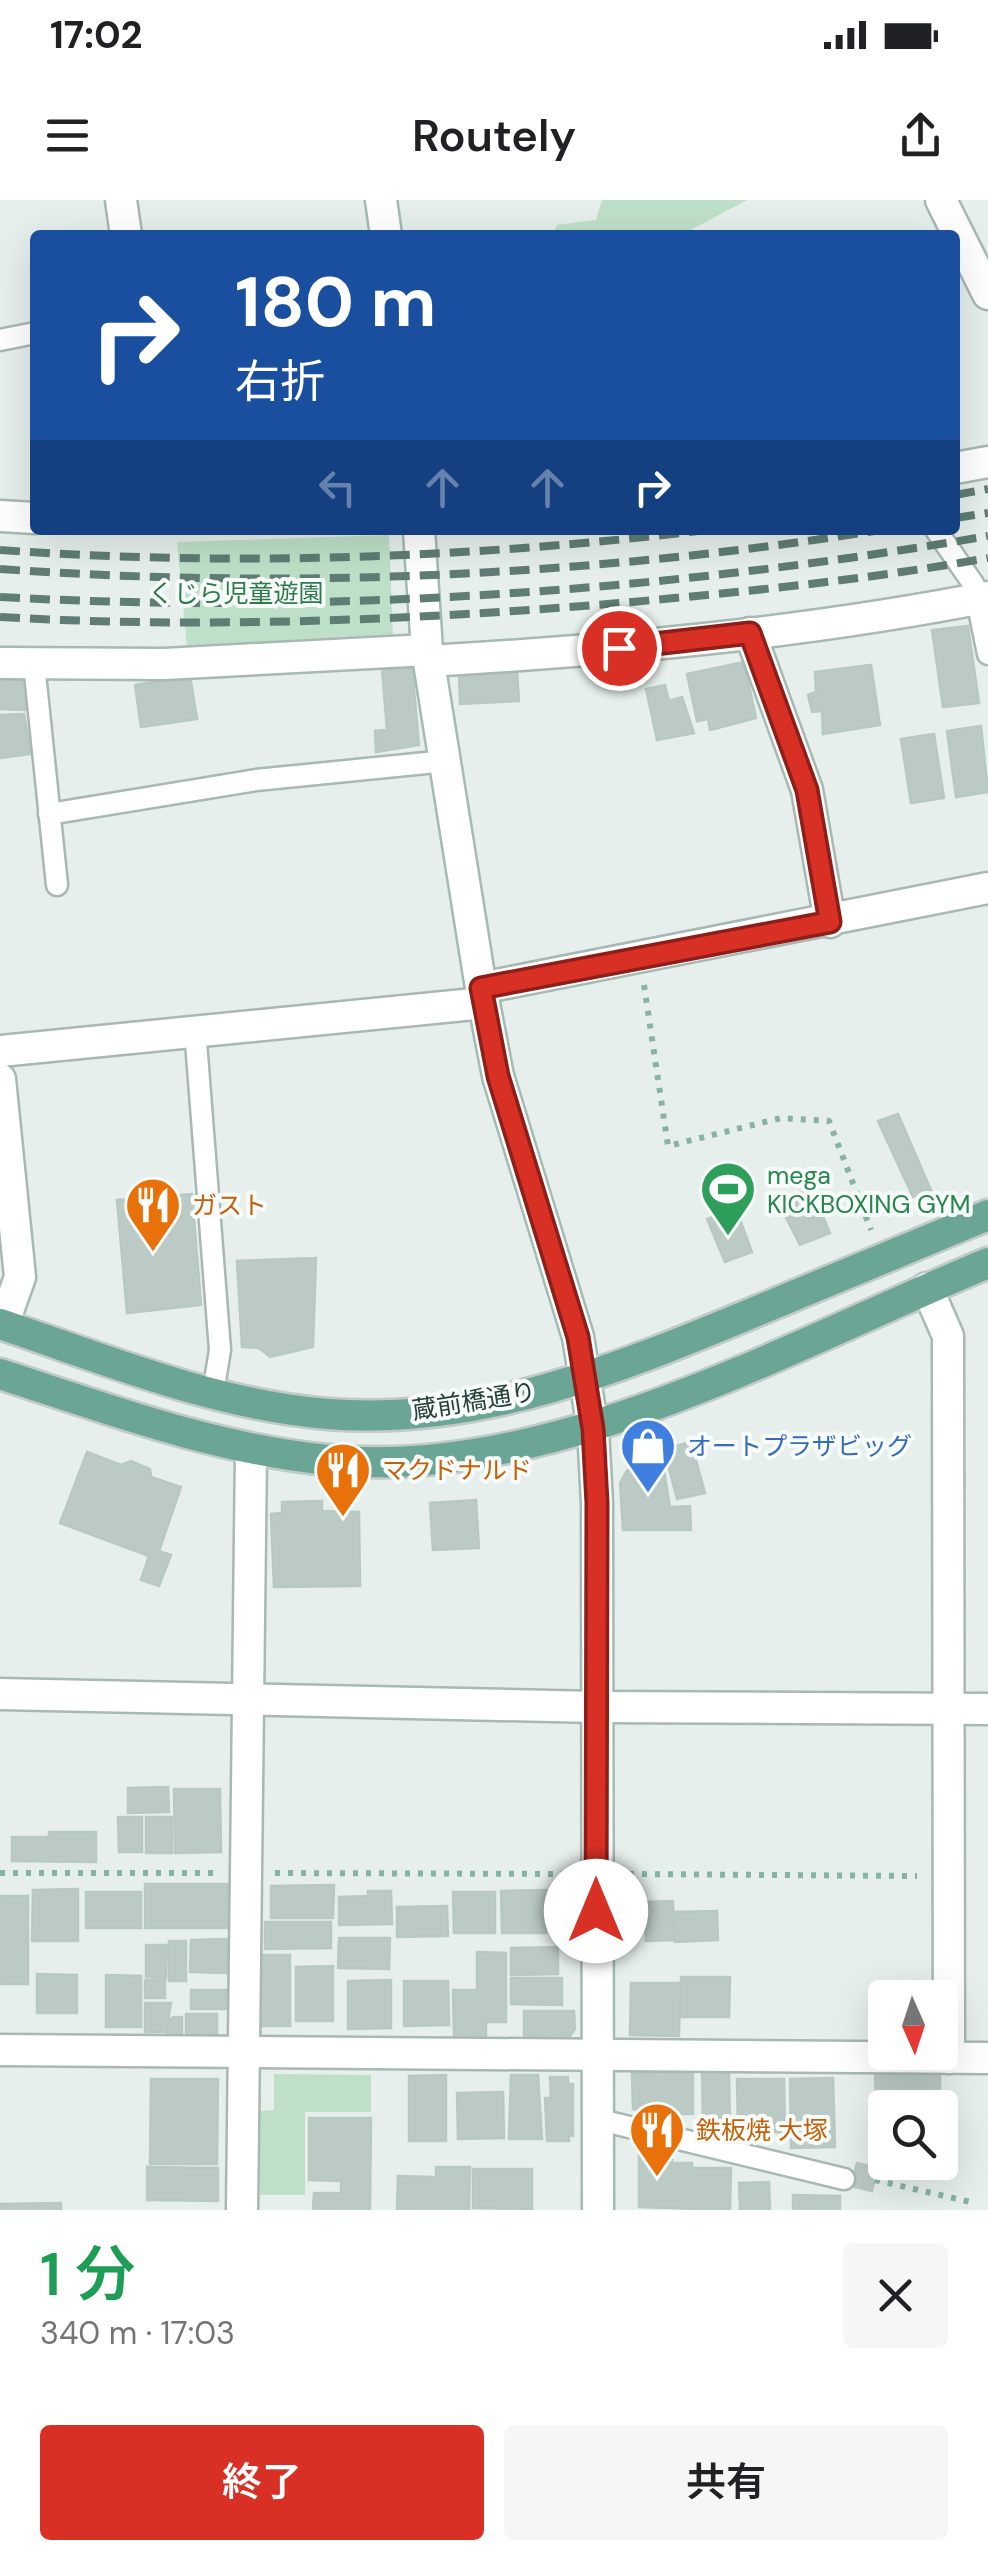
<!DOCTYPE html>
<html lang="ja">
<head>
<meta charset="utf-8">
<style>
  body { margin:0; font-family:"DM Sans","Noto Sans JP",sans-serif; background:#f6f6f6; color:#202124; height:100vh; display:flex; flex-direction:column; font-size:38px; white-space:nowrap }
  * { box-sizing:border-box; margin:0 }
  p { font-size:32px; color:#757577 }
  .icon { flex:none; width:55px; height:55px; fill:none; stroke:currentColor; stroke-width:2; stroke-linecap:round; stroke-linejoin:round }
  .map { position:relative; height:2010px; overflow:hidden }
  .details { display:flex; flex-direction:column; background:#fff; flex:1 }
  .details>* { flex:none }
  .banner { position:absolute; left:30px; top:30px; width:930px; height:305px; border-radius:10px; box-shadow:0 10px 40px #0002; background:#1a4fa0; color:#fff; overflow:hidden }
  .needle { width:65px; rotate:177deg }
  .buttons { position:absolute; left:868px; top:1780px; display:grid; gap:20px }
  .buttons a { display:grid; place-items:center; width:90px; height:90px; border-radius:10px; background:#fff; box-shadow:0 10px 40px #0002; font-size:50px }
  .pin { position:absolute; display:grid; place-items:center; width:85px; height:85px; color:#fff; margin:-42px; border:5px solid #fff; border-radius:50%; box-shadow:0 2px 10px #0007 }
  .me { position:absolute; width:110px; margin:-55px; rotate:0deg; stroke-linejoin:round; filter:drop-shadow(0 0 8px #0008) }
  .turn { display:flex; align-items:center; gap:35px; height:210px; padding:0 40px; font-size:45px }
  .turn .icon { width:130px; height:130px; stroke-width:2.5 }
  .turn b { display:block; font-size:70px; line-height:85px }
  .lanes { display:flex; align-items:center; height:95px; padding:0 40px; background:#0003; justify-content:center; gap:50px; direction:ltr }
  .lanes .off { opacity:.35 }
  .round { display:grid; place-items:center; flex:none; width:105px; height:105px; border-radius:10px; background:#f6f6f6 }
  .overview { display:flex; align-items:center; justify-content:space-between; height:170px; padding:0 40px }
  h1 { font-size:60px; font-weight:600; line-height:75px; color:#1e9e55 }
  .button { display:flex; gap:20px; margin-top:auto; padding:20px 40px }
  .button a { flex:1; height:115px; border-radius:10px; background:#d93025; color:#fff; font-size:40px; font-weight:600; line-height:115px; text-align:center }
  .button a+a { background:#f6f6f6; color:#202124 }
  .status { display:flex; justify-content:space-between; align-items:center; height:70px; padding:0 50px; background:#fff; direction:ltr }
  .status svg { height:28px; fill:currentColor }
  header { display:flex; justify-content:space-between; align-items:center; height:130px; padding:0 40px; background:#fff; font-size:45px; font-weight:600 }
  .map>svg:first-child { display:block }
  .green { fill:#bfe0c8 }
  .building { fill:#bbcac4; stroke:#b8c9c2; stroke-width:2.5 }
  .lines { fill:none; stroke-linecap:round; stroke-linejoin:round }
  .lane-casing { stroke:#a8b8b2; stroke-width:25 }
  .street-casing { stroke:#a8b8b2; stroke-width:35 }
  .secondary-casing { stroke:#a4bbb3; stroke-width:35 }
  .primary-casing { stroke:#c2cac8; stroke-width:35 }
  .path { stroke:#86b3a5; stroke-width:6; stroke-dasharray:5 8; stroke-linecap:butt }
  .lane { stroke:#fff; stroke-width:20 }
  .street { stroke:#fff; stroke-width:30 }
  .secondary { stroke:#fff; stroke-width:30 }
  .primary { stroke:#6aa596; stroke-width:30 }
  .rail { stroke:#5f7d75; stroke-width:8; stroke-dasharray:20 10; stroke-linecap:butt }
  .route-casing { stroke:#8d1f18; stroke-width:25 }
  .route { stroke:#d93025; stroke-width:18 }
  .labels { text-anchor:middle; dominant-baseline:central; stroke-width:8; stroke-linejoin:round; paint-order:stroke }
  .park-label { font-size:25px; fill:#2d7a4b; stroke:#f7fbf9 }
  .leisure-label { font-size:25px; fill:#27864d; stroke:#f7fbf9; text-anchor:start }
  .food-label { font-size:25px; fill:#c56008; stroke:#f7fbf9; text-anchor:start }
  .street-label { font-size:25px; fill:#24423a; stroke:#f7fbf9 }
  .shop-label { font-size:25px; fill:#366cbe; stroke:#f7fbf9; text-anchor:start }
</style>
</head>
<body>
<div class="status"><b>17:02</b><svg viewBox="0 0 49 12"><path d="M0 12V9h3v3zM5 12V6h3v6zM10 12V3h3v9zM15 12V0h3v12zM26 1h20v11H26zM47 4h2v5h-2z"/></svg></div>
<header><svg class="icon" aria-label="menu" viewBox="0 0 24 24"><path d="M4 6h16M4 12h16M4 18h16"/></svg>Routely<svg class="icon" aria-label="share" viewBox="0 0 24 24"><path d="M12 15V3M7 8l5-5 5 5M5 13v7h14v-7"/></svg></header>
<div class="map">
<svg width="988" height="2010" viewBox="0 0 988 2010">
  <rect width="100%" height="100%" fill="#e6efeb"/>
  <g class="green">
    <path d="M 602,0 L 747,0 L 681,35 L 552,35 L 557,25 L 596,20 Z"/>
    <path d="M 389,335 L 393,437 L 187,447 L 177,342 Z"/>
    <path d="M 274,1874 L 371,1875 L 371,1912 L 305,1912 L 305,1995 L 260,1995 L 260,1911 L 274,1910 Z"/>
  </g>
  <g class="building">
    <path d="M 968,426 L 979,503 L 943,507 L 932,430 Z"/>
    <path d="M 744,462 L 756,518 L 710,530 L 708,519 L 697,521 L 687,474 Z"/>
    <path d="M 871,465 L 880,525 L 823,534 L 822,511 L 812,512 L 808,495 L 816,492 L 815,472 Z"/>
    <path d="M 412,467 L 419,545 L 376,552 L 375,531 L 387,530 L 382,469 Z"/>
    <path d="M 517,472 L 519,501 L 460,504 L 459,474 Z"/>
    <path d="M 190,476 L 197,519 L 141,527 L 135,485 Z"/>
    <path d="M 0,479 L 26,480 L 25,510 L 0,509 Z"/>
    <path d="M 665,485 L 669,501 L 682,497 L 694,533 L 657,540 L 646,489 Z"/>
    <path d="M 24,514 L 31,554 L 0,558 L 0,515 Z"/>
    <path d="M 981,526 L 988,592 L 956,597 L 947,531 Z"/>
    <path d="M 934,534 L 944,598 L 911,603 L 901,539 Z"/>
    <path d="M 898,914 L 931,990 L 913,997 L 878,921 Z"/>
    <path d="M 811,988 L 830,1033 L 800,1045 L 778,1002 Z"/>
    <path d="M 192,994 L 201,1105 L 127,1113 L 117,1000 Z"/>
    <path d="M 736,1009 L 752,1052 L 725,1062 L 707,1019 Z"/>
    <path d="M 316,1058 L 313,1147 L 270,1157 L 259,1148 L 242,1147 L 237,1061 Z"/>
    <path d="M 691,1242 L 705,1293 L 677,1299 L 664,1249 Z"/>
    <path d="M 87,1252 L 121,1265 L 131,1261 L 150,1269 L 151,1277 L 181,1287 L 159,1351 L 171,1355 L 159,1386 L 141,1380 L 149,1356 L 60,1323 Z"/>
    <path d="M 661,1252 L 670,1307 L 690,1306 L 691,1330 L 623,1330 L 620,1283 L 626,1272 L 635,1262 Z"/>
    <path d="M 476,1300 L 479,1348 L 433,1350 L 430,1303 Z"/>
    <path d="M 322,1301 L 322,1311 L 359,1312 L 360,1386 L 274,1387 L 271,1314 L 282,1313 L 282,1302 Z"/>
    <path d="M 168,1587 L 169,1612 L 128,1613 L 128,1588 Z"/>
    <path d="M 174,1589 L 220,1589 L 221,1652 L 175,1653 Z"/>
    <path d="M 118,1617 L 142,1617 L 142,1652 L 119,1652 Z"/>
    <rect x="146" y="1617" width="26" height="36"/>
    <path d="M 49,1632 L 96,1632 L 96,1662 L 12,1661 L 12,1637 L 49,1637 Z"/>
    <path d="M 145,1684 L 228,1684 L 227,1728 L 145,1728 Z"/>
    <path d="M 334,1685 L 333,1718 L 271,1718 L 271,1686 Z"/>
    <path d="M 78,1689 L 78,1741 L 32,1741 L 33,1690 Z"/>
    <path d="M 546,1690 L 546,1733 L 502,1733 L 501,1691 Z"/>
    <path d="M 368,1691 L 391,1691 L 392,1724 L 339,1725 L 339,1697 L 368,1696 Z"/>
    <rect x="86" y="1692" width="55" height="36"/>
    <path d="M 453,1692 L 495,1692 L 495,1733 L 454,1733 Z"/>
    <rect x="0" y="1696" width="28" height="88"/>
    <path d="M 673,1701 L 674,1740 L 646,1741 L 644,1702 Z"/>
    <path d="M 447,1706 L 448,1736 L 397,1737 L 397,1707 Z"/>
    <path d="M 717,1711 L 718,1740 L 675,1742 L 675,1712 Z"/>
    <path d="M 265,1722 L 331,1722 L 331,1748 L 265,1749 Z"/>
    <path d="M 339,1738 L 390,1738 L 389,1769 L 338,1768 Z"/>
    <path d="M 227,1739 L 227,1773 L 190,1772 L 191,1740 Z"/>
    <rect x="169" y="1741" width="17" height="40"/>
    <path d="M 146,1745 L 167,1745 L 166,1778 L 146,1777 Z"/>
    <path d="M 558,1747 L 558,1774 L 511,1775 L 511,1748 Z"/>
    <path d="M 477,1752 L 506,1753 L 506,1822 L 486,1822 L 486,1837 L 454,1837 L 453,1790 L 477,1790 Z"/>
    <path d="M 260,1755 L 290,1755 L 290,1826 L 259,1826 Z"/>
    <path d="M 333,1766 L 333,1821 L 296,1821 L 296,1767 Z"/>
    <path d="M 37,1774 L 77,1775 L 77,1813 L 37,1813 Z"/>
    <path d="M 106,1775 L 141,1776 L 141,1827 L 106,1827 Z"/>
    <path d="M 681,1777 L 730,1777 L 729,1817 L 681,1817 Z"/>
    <path d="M 511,1778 L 562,1778 L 562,1805 L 511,1804 Z"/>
    <rect x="145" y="1780" width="20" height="18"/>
    <path d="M 391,1780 L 391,1828 L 348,1829 L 348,1781 Z"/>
    <path d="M 404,1781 L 448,1781 L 449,1825 L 404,1826 Z"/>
    <path d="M 631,1783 L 680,1783 L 679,1836 L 630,1835 Z"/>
    <rect x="191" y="1790" width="37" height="19"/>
    <path d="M 145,1803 L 171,1803 L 166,1832 L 145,1832 Z"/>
    <path d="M 524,1811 L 574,1811 L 575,1829 L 568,1839 L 524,1839 Z"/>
    <rect x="186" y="1814" width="31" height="23"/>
    <path d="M 173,1817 L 182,1817 L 182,1838 L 168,1839 L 168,1821 Z"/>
    <path d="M 693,1872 L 693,1914 L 656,1914 L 633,1909 L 632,1873 Z"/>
    <path d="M 702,1872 L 729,1872 L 730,1927 L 703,1922 Z"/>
    <path d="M 920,1873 L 920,1898 L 876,1902 L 875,1874 Z"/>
    <path d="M 446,1875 L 446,1941 L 409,1941 L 409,1876 Z"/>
    <path d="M 511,1875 L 538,1875 L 542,1939 L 509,1939 Z"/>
    <path d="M 922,1875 L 940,1875 L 940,1911 L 923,1908 Z"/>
    <path d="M 550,1877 L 568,1877 L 568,1884 L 573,1884 L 573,1936 L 569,1935 L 569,1941 L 547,1941 L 545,1898 L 551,1898 Z"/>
    <path d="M 833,1878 L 835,1947 L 791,1948 L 790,1879 Z"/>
    <path d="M 151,1879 L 218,1879 L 217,1964 L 150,1964 Z"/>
    <path d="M 737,1879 L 784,1879 L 785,1933 L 738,1929 Z"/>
    <path d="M 503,1892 L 504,1938 L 458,1939 L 457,1893 Z"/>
    <path d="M 309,1918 L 371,1918 L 370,2010 L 313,2010 L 314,1993 L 341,1993 L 341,1981 L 309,1980 Z"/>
    <path d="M 639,1955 L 672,1956 L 672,1963 L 692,1963 L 692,1968 L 731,1968 L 730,2010 L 639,2007 Z"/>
    <path d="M 857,1963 L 877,1968 L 872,1991 L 851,1986 Z"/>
    <path d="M 147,1967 L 218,1968 L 218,2001 L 147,2000 Z"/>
    <path d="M 436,1967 L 470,1967 L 469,2010 L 397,2010 L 398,1976 L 436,1977 Z"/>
    <path d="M 473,1969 L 532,1969 L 532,2009 L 473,2008 Z"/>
    <path d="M 769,1982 L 770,2010 L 740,2010 L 739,1983 Z"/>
    <path d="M 793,1995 L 840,1996 L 840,2010 L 793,2010 Z"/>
    <path d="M 61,2003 L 61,2010 L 0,2010 L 0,2004 Z"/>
  </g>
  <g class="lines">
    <g class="lane-casing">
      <g id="lane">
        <path d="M 0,140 L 35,133"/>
        <path d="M 936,330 L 974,385 L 988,454"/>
        <path d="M 34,464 L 57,685"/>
        <path d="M 49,614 L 256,580 L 446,561"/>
        <path d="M 195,829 L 220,1150 L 213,1193"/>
        <path d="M 596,1919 L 844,1979"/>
      </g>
    </g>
    <g class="street-casing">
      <g id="street">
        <path d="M 121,0 L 126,35"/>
        <path d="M 941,0 L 988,94"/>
        <path d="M 955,268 L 988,262"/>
        <path d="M 0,316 L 35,318"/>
        <path d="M 750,433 L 807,590 L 830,722"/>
        <path d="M 429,461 C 616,450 804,433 988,397"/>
        <path d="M 0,463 L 165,464 L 427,450"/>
        <path d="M 481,788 L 988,688"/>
        <path d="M 0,851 L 484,803"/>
        <path d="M 0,879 L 20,1077 L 3,1125"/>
        <path d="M 927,1088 L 948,1136 L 949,1858"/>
        <path d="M 0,1494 L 596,1507 L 988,1509"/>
        <path d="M 0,1850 L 988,1858"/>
        <path d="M 242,2010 L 251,1250"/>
      </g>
    </g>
    <g class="secondary-casing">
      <g id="secondary">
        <path d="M 381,0 L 386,35"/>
        <path d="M 419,330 L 427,450 L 481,788 L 498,876 L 578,1137 L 593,1229 L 597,1303 L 598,2010"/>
      </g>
    </g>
    <g class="primary-casing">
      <g id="primary">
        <path d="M 0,1124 C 107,1160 215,1205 328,1214 C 480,1226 620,1168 757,1111 C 834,1079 911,1047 988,1015"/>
        <path d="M 0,1174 C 108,1209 215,1249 328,1260 C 550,1282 788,1146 988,1063"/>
      </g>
    </g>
    <g class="path">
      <path d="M 644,785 L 668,946 L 781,918 L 829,921 L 871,1030"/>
      <path d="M 0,1673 L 216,1673"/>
      <path d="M 275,1673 L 567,1674"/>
      <path d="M 629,1674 L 917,1676"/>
      <path d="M 875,1980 L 975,2003"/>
    </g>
    <use href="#lane" class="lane"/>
    <use href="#street" class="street"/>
    <use href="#secondary" class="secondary"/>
    <use href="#primary" class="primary"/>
    <g class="rail">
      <path d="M 955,295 L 988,289"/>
      <path d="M 955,318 L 988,313"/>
      <path d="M 0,350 C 235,367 474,358 707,330"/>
      <path d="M 0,369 C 292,390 592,376 881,330"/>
      <path d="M 0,397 C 328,415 665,392 988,336"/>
      <path d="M 0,417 C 207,429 414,420 620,403 C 743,392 866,380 988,358"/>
    </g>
  </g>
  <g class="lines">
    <g class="route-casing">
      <path id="route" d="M 596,1711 L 597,1303 L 593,1229 L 578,1137 L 498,876 L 481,788 L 830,722 L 807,590 L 750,433 L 619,448"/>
    </g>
    <use href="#route" class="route"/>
  </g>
  <defs>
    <g id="stadium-pin" transform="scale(2.875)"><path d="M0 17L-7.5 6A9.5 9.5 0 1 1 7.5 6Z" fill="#2e9e5b" stroke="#f7fbf9"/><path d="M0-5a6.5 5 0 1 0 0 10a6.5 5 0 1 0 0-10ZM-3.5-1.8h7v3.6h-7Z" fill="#fff"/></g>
    <g id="restaurant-pin" transform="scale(2.875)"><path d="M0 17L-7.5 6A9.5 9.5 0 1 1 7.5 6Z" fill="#e8710a" stroke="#f7fbf9"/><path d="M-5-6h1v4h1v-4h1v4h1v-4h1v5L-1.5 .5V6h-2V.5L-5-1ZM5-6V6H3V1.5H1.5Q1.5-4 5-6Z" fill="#fff"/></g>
    <g id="shop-pin" transform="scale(2.875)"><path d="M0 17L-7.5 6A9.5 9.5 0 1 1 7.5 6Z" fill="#3f7fe0" stroke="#f7fbf9"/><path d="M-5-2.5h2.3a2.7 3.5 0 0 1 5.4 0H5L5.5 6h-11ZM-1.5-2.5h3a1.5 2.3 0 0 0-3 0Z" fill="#fff"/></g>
  </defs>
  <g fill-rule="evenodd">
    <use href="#stadium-pin" x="728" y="989"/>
    <use href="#restaurant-pin" x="153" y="1005"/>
    <use href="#shop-pin" x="648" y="1246"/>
    <use href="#restaurant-pin" x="343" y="1270"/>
    <use href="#restaurant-pin" x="657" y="1930"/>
  </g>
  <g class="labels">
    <g class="park-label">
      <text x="236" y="393">くじら児童遊園</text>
    </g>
    <g class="leisure-label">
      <text x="767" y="975">mega<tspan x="767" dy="29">KICKBOXING GYM</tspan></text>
    </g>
    <g class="food-label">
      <text x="192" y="1005">ガスト</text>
      <text x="382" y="1270">マクドナルド</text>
      <text x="696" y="1930">鉄板焼 大塚</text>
    </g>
    <g class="street-label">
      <text transform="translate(474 1201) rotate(-9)">蔵前橋通り</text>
    </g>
    <g class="shop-label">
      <text x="687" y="1246">オートプラザビッグ</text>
    </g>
  </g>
</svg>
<div class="buttons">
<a><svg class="needle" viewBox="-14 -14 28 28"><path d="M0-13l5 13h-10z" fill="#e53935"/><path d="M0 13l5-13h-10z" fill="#757577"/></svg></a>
<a><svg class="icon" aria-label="search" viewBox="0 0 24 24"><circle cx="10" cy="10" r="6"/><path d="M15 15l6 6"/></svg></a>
</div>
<div class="pin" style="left:619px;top:448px;background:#d93025"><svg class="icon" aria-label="arrive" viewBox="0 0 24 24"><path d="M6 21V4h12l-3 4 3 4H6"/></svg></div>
<svg class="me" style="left:596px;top:1711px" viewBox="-20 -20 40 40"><circle r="19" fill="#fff"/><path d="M0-13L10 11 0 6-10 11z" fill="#d93025"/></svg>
<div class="banner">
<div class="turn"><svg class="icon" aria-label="right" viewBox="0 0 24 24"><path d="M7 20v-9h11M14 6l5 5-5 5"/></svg><div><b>180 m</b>右折</div></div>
<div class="lanes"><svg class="icon off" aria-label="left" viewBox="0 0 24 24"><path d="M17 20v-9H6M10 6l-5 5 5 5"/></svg><svg class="icon off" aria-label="ahead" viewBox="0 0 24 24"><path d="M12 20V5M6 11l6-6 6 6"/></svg><svg class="icon off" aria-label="ahead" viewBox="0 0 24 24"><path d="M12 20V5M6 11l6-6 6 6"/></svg><svg class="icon" aria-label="right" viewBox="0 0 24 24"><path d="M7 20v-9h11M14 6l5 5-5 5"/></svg></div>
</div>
</div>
<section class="details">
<div class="overview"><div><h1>1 分</h1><p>340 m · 17:03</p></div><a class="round"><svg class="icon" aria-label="close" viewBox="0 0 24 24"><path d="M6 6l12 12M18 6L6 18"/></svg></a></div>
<div class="button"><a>終了</a><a>共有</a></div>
</section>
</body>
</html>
